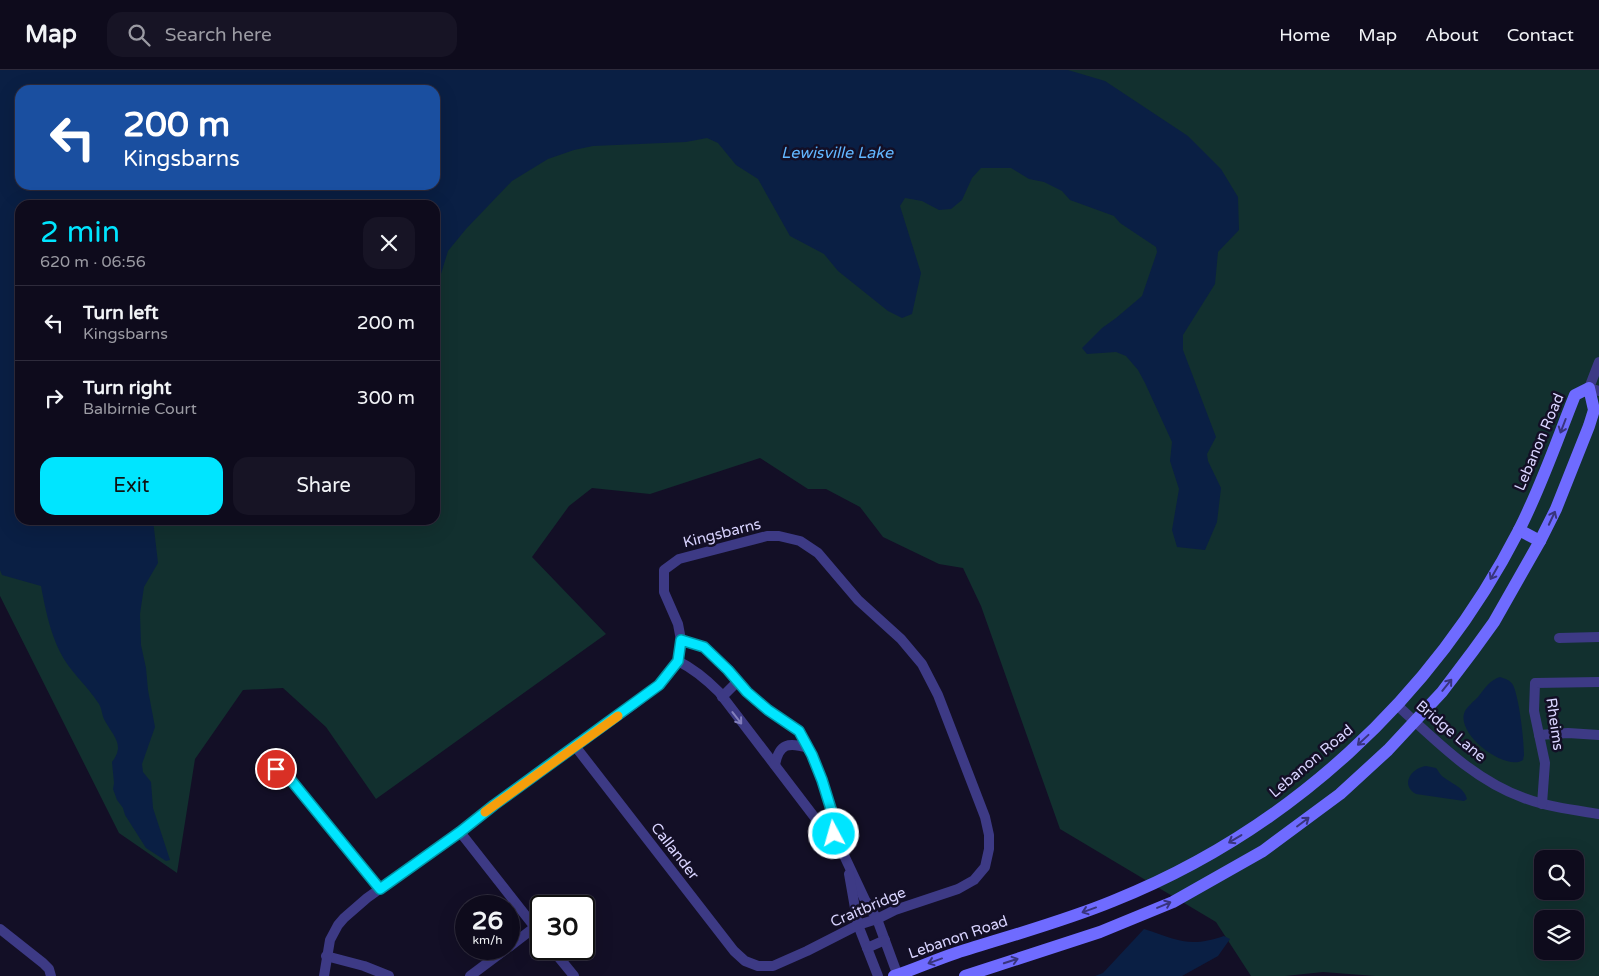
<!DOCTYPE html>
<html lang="en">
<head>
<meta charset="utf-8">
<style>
  body { margin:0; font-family:"Varela Round",sans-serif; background:#171425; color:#f1f3f6; height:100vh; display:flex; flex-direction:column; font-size:19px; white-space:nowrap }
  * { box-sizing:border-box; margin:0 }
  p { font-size:16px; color:#9b9ba3 }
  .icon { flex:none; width:28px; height:28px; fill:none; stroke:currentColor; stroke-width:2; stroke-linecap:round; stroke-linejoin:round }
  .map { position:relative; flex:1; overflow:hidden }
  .panel { position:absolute; left:15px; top:130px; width:425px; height:325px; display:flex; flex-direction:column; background:#0e0b1c; border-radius:15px; box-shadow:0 5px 20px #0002,0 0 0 1px #2e2b3b }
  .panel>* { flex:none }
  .top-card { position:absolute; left:15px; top:15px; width:425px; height:105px; border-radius:15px; box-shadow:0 5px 20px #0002,0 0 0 1px #2e2b3b; background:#1a4fa0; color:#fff; overflow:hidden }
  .controls { position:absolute; left:1534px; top:780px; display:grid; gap:10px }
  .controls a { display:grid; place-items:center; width:50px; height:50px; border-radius:10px; background:#0e0b1c; box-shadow:0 5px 20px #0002,0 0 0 1px #2e2b3b; font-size:25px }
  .speed { position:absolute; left:455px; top:825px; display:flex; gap:10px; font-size:25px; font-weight:700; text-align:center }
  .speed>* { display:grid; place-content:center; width:65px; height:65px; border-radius:50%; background:#0e0b1c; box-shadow:0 5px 20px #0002,0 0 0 1px #2e2b3b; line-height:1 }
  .speed small { font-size:12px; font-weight:400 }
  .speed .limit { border:2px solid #111; border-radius:8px; background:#fff; color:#111 }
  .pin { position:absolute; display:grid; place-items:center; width:42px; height:42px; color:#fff; margin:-21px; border:2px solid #fff; border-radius:50%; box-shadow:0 1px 5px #0007 }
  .me { position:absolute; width:55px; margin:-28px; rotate:354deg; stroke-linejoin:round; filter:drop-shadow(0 0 4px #0008) }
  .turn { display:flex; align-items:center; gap:18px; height:105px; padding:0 25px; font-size:22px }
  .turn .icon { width:65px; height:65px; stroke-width:2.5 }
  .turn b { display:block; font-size:35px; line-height:42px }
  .round { display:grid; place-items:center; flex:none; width:52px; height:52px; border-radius:15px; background:#171425 }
  .head { display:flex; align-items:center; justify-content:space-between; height:85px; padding:0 25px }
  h1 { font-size:30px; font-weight:600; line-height:38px; color:#00e5ff }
  .button { display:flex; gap:10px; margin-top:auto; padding:10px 25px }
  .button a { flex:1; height:58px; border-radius:15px; background:#00e5ff; color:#111; font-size:20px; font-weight:600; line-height:58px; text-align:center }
  .button a+a { background:#171425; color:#f1f3f6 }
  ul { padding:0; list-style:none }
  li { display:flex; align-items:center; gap:15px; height:75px; padding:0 25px; border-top:1px solid #2e2b3b }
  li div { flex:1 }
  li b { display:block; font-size:19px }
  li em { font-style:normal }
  header { display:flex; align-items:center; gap:30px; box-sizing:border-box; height:70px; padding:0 25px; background:#0e0b1c; border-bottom:1px solid #2e2b3b }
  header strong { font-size:24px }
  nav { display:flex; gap:28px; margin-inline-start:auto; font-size:18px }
  .search { width:350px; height:45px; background:#171425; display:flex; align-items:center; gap:12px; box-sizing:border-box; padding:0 18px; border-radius:15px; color:#9b9ba3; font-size:19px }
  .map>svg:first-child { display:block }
  .green { fill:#12302f; fill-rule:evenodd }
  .water { fill:#0a1f44; fill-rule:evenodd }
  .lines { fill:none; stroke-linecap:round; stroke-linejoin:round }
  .street { stroke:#3d3a85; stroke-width:10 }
  .secondary { stroke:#6f6bff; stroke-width:12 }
  .oneway { stroke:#38347d }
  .oneway2 { stroke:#837fbc }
  .route-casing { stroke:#0095a6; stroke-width:12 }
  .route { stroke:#00e5ff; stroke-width:9 }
  .slow { stroke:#f59e0b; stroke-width:9 }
  .labels { text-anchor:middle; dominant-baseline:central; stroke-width:5; stroke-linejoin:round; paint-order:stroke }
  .street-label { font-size:15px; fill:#d9d4ff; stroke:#130f26 }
  .water-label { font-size:16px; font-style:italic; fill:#62b6ff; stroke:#130f26 }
</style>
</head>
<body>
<header>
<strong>Map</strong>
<div class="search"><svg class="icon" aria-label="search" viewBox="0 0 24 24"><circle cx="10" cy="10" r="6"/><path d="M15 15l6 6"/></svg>Search here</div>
<nav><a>Home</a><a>Map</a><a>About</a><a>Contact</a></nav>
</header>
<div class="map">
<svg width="1599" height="906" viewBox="0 0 1599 906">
  <rect width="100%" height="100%" fill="#130f26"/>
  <path class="green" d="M 252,0 L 1599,0 L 1599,906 L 1375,906 L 1323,902 L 1285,906 L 1251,906 L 1216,852 L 1060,759 L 981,536 L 963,498 L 939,494 L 883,467 L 860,437 L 826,419 L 808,419 L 760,388 L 650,424 L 592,418 L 569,436 L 532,487 L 606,564 L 376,729 L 326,657 L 283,618 L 243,620 L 195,689 L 177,803 L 119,763 L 0,526 L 0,192 L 20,450 L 435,450 L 435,20 ZM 1542,789 L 1575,789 L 1575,821 L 1542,821 ZM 1542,849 L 1575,849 L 1575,881 L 1542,881 Z"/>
  <g class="water">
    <path d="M 0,0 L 1068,0 L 1105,11 L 1188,66 L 1221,99 L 1238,127 L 1239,160 L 1218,182 L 1215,214 L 1183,265 L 1183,280 L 1216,367 L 1207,384 L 1208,391 L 1221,418 L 1217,452 L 1205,480 L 1177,477 L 1172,460 L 1179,419 L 1170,391 L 1172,372 L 1145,313 L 1138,300 L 1126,286 L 1116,282 L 1087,284 L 1082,278 L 1102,258 L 1116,248 L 1142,226 L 1157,182 L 1156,177 L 1120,153 L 1114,146 L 1070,130 L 1062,121 L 1044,112 L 1029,109 L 1011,98 L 981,98 L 972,108 L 962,130 L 951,139 L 939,140 L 922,131 L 905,128 L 900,136 L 921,203 L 912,244 L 902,248 L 888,241 L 838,201 L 824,184 L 790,166 L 758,109 L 736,95 L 718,73 L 707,68 L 686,72 L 593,76 L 574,80 L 548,89 L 512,111 L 466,159 L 448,181 L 441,204 L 435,204 L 435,135 L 20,135 L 20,450 L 153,450 L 158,493 L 144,517 L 140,544 L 141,575 L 146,598 L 148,620 L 155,657 L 142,694 L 143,702 L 151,712 L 153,738 L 170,790 L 166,791 L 146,778 L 125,745 L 123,738 L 117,730 L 113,719 L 114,713 L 112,692 C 125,675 114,667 105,651 C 102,646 102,639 99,634 C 87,615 70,602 60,582 C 50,562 45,538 41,516 L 2,505 L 0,500 ZM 20,20 L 435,20 L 435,115 L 20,115 Z"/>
    <path d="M 1500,607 C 1506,609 1510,610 1513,615 C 1519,627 1524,670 1524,685 L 1523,690 C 1506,702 1454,664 1465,641 C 1468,636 1474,631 1478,627 C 1485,618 1490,610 1500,607 Z"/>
    <path d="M 1426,696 L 1436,698 C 1438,700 1439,703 1441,705 C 1449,713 1464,716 1467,729 L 1464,731 L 1416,724 C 1400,715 1411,698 1426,696 Z"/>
    <path d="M 1144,859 C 1178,870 1189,878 1224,866 L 1230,869 L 1218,886 L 1182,906 L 1095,906 L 1103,903 Z"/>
  </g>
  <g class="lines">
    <g class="street">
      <path d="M 1599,292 L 1589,318 L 1599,321"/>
      <path d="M 1559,568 L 1599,567"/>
      <path d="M 681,570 L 704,577 L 728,600 L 747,622 L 768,640 L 799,661 L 812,685 L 822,711 L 835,752 L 834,764 L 865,830 L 877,849 L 898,906"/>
      <path d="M 678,591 C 694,599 706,609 719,622 L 822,757 L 834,764"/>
      <path d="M 722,627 L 737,612"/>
      <path d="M 1398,636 C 1436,671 1474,710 1524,728 C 1548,737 1574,740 1599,744"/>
      <path d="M 1539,665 L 1568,663 L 1599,665"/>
      <path d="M 265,695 L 286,704 L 380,819"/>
      <path d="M 775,695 C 779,673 789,672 808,678"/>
      <path d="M 1542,734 L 1545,693 L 1534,641 L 1535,613 L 1599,612"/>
      <path d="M 460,762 L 541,865"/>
      <path d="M 849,804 L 858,855 L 878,906"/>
      <path d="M 0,859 L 43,893 L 49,899 L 51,906"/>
      <path d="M 509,877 L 535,857"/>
      <path d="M 867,878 L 885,870"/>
      <path d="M 552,879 L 574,906"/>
      <path d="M 326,886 L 364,896 L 389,906"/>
      <path d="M 324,906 L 330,870 L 338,855 L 344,848 L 367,828 L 460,762 L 494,735 L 633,635 L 659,615 L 671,601 L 678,591 L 681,570 L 678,554 L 664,522 L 664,500 L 679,489 L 767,466 L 779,466 L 800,471 L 818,483 L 858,530 L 901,569 L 922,594 L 938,625 L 985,747 L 989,765 L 989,779 L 985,797 L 974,810 L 958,819 L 895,840 L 877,849 L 858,855 L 807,881 L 773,896 L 758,896 L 745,891 L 734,881 L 575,676"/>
      <path d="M 470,906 L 506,879"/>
    </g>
    <g class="secondary">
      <path d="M 1519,460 L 1540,471"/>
      <path d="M 894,906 C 915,899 935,890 956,883 C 1009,866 1062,852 1113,831 C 1288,761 1433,628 1519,460 C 1541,417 1557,370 1575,325 L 1589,318 L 1594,340 L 1589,356 L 1556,439 L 1540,471 L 1494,552 L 1473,581 L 1442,622 L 1388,680 L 1340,724 L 1263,781 L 1173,832 L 1100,862 L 965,906"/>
    </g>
  </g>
  <defs><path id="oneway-shaft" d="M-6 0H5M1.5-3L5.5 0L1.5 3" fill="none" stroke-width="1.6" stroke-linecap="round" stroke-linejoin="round" transform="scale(1.25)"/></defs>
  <g class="oneway">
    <use href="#oneway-shaft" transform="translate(1563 356) rotate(111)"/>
    <use href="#oneway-shaft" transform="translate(1552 448) rotate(-65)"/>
    <use href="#oneway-shaft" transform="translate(1494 503) rotate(120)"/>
    <use href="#oneway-shaft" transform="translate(1447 615) rotate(-51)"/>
    <use href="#oneway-shaft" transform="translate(1363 670) rotate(137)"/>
    <use href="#oneway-shaft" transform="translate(1303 752) rotate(-37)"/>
    <use href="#oneway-shaft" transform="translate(1235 769) rotate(149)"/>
    <use href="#oneway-shaft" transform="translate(1164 835) rotate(-23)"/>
    <use href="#oneway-shaft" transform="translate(1089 840) rotate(160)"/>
    <use href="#oneway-shaft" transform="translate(935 891) rotate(160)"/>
    <use href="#oneway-shaft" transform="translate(1011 891) rotate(-18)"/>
  </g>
  <use class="oneway2" href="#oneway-shaft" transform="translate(737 648) rotate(52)"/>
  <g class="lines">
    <g class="route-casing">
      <path id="route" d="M 276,699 L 286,704 L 380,819 L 460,762 L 494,735 L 659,615 L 678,591 L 681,570 L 704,577 L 728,600 L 747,622 L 768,640 L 799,661 L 812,685 L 822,710 L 835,752 L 834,764"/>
    </g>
    <use href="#route" class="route"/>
    <path class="slow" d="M 485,742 L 618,646"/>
  </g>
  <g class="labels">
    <g class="street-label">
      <text transform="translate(1539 372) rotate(-67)">Lebanon Road</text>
      <text transform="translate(722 463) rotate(-14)">Kingsbarns</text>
      <text transform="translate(1555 654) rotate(82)">Rheims</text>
      <text transform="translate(1451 661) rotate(40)">Bridge Lane</text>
      <text transform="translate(1311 691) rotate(-40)">Lebanon Road</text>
      <text transform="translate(675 781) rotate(52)">Callander</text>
      <text transform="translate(868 837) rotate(-23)">Craitbridge</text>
      <text transform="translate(958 867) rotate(-19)">Lebanon Road</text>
    </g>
    <g class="water-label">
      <text x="837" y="83">Lewisville Lake</text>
    </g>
  </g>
</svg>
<div class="controls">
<a><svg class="icon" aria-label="search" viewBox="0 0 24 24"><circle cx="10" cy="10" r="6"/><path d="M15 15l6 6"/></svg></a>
<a><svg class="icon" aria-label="layers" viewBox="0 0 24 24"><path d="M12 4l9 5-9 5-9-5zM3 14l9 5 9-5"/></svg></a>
</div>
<div class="speed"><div>26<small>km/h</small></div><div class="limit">30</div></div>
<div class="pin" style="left:276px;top:699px;background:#d93025"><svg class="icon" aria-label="arrive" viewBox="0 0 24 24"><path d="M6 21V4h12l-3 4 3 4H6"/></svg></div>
<svg class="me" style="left:834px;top:764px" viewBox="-20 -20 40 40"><circle r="17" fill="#00e5ff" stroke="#fff" stroke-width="3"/><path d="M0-11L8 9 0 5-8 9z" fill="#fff"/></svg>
<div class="top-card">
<div class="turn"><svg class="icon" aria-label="left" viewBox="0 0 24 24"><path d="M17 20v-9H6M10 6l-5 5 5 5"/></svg><div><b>200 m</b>Kingsbarns</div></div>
</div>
<section class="panel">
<div class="head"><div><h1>2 min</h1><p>620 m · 06:56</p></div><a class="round"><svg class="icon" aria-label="close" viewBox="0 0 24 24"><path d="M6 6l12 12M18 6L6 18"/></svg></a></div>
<ul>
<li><svg class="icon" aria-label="left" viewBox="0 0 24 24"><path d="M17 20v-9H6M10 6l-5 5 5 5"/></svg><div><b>Turn left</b><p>Kingsbarns</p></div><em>200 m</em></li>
<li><svg class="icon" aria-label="right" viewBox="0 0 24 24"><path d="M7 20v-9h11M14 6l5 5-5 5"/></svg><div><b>Turn right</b><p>Balbirnie Court</p></div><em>300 m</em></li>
</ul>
<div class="button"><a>Exit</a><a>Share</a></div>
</section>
</div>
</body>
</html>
